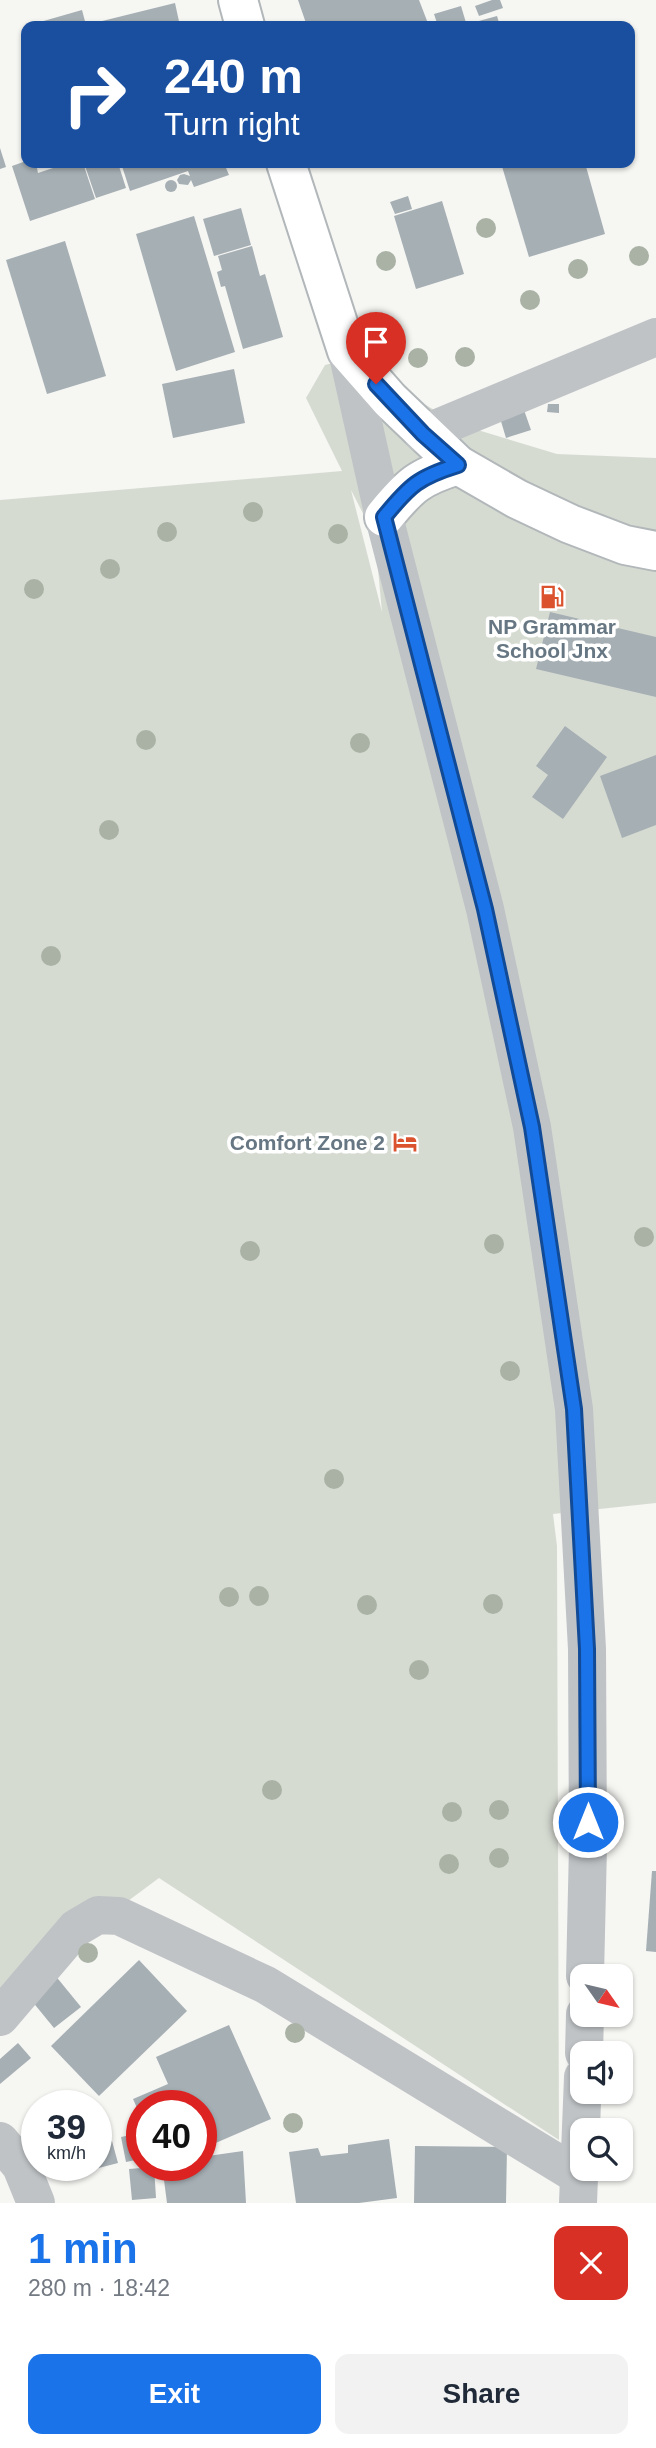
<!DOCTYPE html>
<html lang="en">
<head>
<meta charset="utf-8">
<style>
  body { margin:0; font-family:Helvetica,sans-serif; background:#f2f2f3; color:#1f2937; height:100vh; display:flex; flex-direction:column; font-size:26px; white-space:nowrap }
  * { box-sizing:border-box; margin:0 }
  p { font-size:23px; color:#747a83 }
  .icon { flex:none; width:38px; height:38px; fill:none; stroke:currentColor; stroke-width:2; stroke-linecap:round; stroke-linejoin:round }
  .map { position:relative; height:2203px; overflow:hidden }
  .side { display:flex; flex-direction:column; background:#fff; flex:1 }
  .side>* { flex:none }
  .hud { position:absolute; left:21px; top:21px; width:614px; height:147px; border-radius:14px; box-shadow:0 2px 5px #0004; background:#1a4fa0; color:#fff; overflow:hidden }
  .needle { width:46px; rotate:124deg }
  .controls { position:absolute; left:570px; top:1964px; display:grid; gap:14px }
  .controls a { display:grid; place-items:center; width:63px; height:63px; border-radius:14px; background:#fff; box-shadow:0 2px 5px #0004; font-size:35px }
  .speed { position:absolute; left:21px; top:2090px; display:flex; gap:14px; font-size:35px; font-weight:700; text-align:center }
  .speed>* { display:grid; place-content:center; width:91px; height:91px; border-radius:50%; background:#fff; box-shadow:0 2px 5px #0004; line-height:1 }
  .speed small { font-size:18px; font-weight:400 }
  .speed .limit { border:10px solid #d22; background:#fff; color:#111 }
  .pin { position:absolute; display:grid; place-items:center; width:60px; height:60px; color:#fff; margin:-72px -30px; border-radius:50% 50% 50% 0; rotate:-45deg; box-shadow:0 0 7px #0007 }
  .pin .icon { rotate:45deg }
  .me { position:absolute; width:77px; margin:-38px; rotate:0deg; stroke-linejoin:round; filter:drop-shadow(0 0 5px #0008) }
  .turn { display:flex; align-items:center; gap:24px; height:147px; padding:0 28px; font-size:32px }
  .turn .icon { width:91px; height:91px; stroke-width:2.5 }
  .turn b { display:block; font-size:49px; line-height:60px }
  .round { display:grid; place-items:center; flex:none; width:74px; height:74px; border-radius:14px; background:#f2f2f3 }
  .head { display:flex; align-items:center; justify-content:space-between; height:119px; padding:0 28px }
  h1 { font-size:42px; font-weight:600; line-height:52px; color:#1a73e8 }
  .action { display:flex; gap:14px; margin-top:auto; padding:14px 28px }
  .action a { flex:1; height:80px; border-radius:14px; background:#1a73e8; color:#fff; font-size:28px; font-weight:600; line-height:80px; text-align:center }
  .action a+a { background:#f2f2f3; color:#1f2937 }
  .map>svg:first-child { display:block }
  .green { fill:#d6dbd2; fill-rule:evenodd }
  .building { fill:#a6afb4 }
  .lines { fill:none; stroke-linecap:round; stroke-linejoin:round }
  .major-casing { stroke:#b2b7ba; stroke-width:42 }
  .minor { stroke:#bfc3c6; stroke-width:38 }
  .major { stroke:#fff; stroke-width:38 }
  .tree { fill:#a9b2a5 }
  .route-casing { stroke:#114b97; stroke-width:18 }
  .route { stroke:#1a73e8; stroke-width:12 }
  .labels { text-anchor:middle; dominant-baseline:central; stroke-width:7; stroke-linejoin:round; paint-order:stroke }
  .poi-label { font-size:21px; font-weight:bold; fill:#667783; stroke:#fff }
</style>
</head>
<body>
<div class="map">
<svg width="656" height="2203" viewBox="0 0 656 2203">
  <rect width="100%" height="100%" fill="#f6f6f3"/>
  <path class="green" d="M 348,359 L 458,424 L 557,454 L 656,458 L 656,1503 L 553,1514 L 557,1546 L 559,2140 L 159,1878 L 0,1996 L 0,500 L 342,471 L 306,398 L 325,365 ZM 351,490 L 375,537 L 382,612 Z"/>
  <g class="building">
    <path d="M 298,0 L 419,0 L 429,26 L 307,26 Z"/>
    <path d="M 492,0 L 500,0 L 503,8 L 479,16 L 475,6 Z"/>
    <path d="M 175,3 L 180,26 L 34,26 L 33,24 L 82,10 L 86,25 Z"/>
    <path d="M 461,6 L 467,26 L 438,26 L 434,14 Z"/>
    <path d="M 497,16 L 500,26 L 469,26 L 468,24 Z"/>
    <path d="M 0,148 L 6,167 L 0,169 Z"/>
    <path d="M 26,161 L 36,163 L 38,173 L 68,163 L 83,163 L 95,199 L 30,221 L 12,166 Z"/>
    <path d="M 84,163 L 118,163 L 126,188 L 96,198 Z"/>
    <path d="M 121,163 L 224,163 L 229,175 L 194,187 L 191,180 L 188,185 L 179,184 L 177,180 L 180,175 L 184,174 L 190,176 L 188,171 L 130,191 Z"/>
    <path d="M 501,163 L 585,163 L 605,234 L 529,257 Z"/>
    <circle cx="171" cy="186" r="6"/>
    <path d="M 408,196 L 412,209 L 395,214 L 390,202 Z"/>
    <path d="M 442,201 L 464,274 L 416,289 L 394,216 Z"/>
    <path d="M 241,208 L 251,245 L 214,256 L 203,219 Z"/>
    <path d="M 194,216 L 235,352 L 176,371 L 136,234 Z"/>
    <path d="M 65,241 L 106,376 L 47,394 L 6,260 Z"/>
    <path d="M 252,246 L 260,276 L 265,274 L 283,337 L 243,349 L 225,286 L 221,287 L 217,272 L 222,270 L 218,256 Z"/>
    <path d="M 234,369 L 245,423 L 173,438 L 162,384 Z"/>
    <path d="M 548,404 L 559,404 L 559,413 L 547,412 Z"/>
    <path d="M 524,410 L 531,430 L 506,438 L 500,418 Z"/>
    <path d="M 550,612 L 656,637 L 656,697 L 536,669 Z"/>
    <path d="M 565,726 L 607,757 L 563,819 L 532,797 L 548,775 L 536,766 Z"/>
    <path d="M 656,755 L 656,825 L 622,838 L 600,776 Z"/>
    <path d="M 652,1871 L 656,1871 L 656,1952 L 646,1951 Z"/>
    <path d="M 139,1960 L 187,2011 L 99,2096 L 51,2046 Z"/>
    <path d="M 54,1974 L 81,2007 L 54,2028 L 27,1995 Z"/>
    <path d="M 229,2025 L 271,2119 L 211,2145 L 208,2139 L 201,2142 L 201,2105 L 142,2105 L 142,2119 L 133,2099 L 168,2084 L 156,2057 Z"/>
    <path d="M 18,2043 L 31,2058 L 0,2084 L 0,2059 Z"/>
    <path d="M 135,2134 L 140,2159 L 126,2162 L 121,2137 Z"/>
    <path d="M 389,2139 L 397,2198 L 359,2203 L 296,2203 L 289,2152 L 318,2148 L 321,2156 L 348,2153 L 348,2145 Z"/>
    <path d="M 112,2141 L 118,2163 L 91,2170 L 90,2165 L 96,2165 L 96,2145 Z"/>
    <path d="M 415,2146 L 507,2147 L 506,2203 L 414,2203 Z"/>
    <path d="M 243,2151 L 246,2203 L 167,2203 L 162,2165 L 201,2165 L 201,2157 Z"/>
    <path d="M 59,2165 L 85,2165 L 86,2170 L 63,2177 Z"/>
    <path d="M 154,2167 L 156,2198 L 132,2200 L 129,2169 Z"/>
  </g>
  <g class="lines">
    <g class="major-casing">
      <g id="major">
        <path d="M 238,0 L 245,26"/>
        <path d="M 286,163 L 347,351 L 390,400 L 458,465 L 517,499 L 570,524 L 625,545 L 656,551"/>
        <path d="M 384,517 C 410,485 419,477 458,465"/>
      </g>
    </g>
    <g class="minor">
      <path d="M 347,351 L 384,517 L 485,909 L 532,1127 L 574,1409 L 587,1649 L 588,1846 L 585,1976"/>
      <path d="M 423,434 L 656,337"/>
      <path d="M 0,2017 L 76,1928 L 98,1915 L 119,1916 L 266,1985 L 579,2176"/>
      <path d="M 584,2053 L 585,2014"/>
      <path d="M 0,2141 L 21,2166 L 36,2203"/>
      <path d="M 578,2203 L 583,2077"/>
    </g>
    <use href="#major" class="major"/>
  </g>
  <g class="tree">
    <circle cx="486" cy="228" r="10"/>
    <circle cx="639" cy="256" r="10"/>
    <circle cx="386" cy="261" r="10"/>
    <circle cx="578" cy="269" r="10"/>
    <circle cx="530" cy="300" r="10"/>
    <circle cx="465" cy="357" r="10"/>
    <circle cx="418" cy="358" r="10"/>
    <circle cx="253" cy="512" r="10"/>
    <circle cx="167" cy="532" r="10"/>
    <circle cx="338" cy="534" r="10"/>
    <circle cx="110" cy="569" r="10"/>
    <circle cx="34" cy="589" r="10"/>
    <circle cx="146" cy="740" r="10"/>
    <circle cx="360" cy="743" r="10"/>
    <circle cx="109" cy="830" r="10"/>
    <circle cx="51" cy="956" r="10"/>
    <circle cx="644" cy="1237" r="10"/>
    <circle cx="494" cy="1244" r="10"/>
    <circle cx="250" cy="1251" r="10"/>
    <circle cx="510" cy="1371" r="10"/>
    <circle cx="334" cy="1479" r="10"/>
    <circle cx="259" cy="1596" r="10"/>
    <circle cx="229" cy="1597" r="10"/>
    <circle cx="493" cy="1604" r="10"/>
    <circle cx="367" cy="1605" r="10"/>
    <circle cx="419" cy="1670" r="10"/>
    <circle cx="272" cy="1790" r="10"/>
    <circle cx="499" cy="1810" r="10"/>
    <circle cx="452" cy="1812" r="10"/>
    <circle cx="499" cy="1858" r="10"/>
    <circle cx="449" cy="1864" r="10"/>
    <circle cx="88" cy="1953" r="10"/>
    <circle cx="295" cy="2033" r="10"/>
    <circle cx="293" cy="2123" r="10"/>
  </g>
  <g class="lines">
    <g class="route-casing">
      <path id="route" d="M 376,384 L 423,434 L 458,465 C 419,477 410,485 384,517 L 485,909 L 532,1127 L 574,1409 L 587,1649 L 588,1822"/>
    </g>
    <use href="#route" class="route"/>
  </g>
  <defs>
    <g id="fuel-bare" transform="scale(1.89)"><path d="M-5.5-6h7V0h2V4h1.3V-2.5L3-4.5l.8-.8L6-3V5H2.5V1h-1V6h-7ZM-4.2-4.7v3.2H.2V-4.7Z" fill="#db532e" stroke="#fff" stroke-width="2.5" paint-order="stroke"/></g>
    <g id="hotel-bare" transform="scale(1.89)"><path d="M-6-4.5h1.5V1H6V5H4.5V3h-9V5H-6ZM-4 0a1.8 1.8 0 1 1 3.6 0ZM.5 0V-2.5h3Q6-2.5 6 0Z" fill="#db532e" stroke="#fff" stroke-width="2.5" paint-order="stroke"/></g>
  </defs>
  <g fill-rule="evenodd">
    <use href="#fuel-bare" x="552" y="597"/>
    <use href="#hotel-bare" x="405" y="1142"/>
  </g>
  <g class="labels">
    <g class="poi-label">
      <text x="552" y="626">NP Grammar<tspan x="552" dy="24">School Jnx</tspan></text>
      <text x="385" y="1142" text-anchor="end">Comfort Zone 2</text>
    </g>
  </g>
</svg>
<div class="controls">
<a><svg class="needle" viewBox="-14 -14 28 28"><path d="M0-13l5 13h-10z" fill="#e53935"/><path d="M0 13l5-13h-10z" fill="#747a83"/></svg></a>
<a><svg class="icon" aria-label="sound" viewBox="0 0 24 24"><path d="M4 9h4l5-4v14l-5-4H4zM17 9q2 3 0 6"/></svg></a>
<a><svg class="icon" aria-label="search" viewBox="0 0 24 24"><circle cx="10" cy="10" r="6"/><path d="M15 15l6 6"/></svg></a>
</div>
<div class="speed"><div>39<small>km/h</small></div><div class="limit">40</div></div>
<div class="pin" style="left:376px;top:384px;background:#d93025"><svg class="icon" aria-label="arrive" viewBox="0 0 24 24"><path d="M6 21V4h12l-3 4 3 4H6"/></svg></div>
<svg class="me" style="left:588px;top:1822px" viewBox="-20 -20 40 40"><circle r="17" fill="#1a73e8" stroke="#fff" stroke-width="3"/><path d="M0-11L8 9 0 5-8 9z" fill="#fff"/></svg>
<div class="hud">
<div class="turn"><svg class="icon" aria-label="right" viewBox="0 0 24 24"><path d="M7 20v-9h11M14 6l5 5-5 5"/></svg><div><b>240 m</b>Turn right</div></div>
</div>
</div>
<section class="side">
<div class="head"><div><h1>1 min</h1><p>280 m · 18:42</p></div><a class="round" style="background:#d93025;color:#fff"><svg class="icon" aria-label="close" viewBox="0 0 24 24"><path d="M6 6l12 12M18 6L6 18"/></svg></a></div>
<div class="action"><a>Exit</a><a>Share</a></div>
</section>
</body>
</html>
